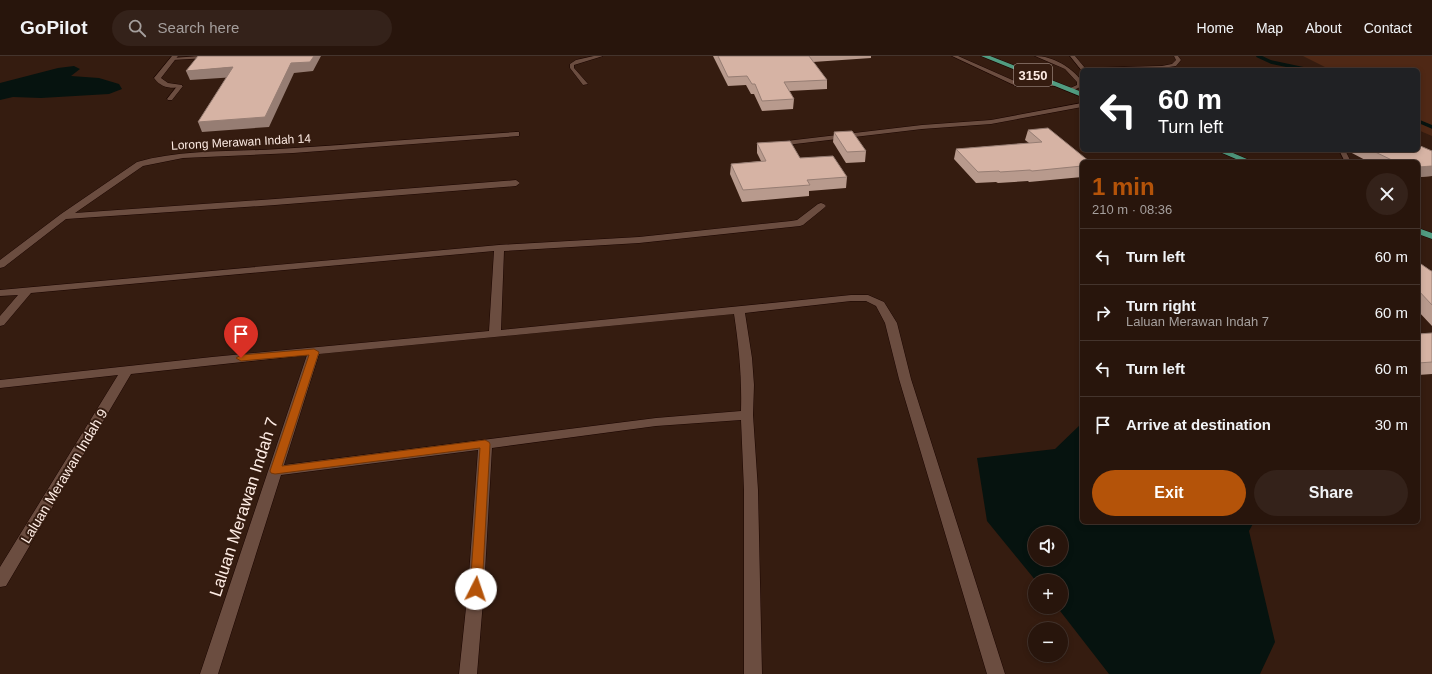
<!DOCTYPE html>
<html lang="en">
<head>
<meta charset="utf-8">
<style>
  body { margin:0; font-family:Helvetica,sans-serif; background:#34221a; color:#f1f3f6; height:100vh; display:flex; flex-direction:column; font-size:15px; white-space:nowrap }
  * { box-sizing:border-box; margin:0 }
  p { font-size:13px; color:#a59f9d }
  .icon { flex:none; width:22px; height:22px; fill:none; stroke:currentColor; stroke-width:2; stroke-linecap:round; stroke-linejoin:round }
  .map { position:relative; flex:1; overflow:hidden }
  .details { position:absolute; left:1080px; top:104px; width:340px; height:364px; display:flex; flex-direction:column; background:#28150c; border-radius:6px; box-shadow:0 2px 6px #0003,0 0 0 1px #44342d }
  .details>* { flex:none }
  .top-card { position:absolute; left:1080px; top:12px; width:340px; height:84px; border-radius:6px; box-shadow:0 2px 6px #0003,0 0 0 1px #44342d; background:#202124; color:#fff; overflow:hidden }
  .buttons { position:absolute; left:1028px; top:470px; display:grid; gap:8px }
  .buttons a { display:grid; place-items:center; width:40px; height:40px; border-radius:50%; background:#28150c; box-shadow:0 2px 6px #0003,0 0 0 1px #44342d; font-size:20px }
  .pin { position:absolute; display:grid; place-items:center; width:34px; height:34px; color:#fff; margin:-41px -17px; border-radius:50% 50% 50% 0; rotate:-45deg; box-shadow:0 0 4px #0007 }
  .pin .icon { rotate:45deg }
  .me { position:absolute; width:44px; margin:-22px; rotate:4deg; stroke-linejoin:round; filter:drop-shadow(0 0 3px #0008) }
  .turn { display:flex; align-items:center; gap:14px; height:84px; padding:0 12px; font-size:18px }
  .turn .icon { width:52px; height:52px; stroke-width:2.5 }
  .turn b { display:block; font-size:28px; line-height:34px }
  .round { display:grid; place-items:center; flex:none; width:42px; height:42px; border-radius:21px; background:#34221a }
  .head { display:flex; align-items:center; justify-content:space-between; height:68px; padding:0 12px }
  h1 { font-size:24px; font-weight:800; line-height:30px; color:#b45309 }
  .cta { display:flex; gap:8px; margin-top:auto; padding:8px 12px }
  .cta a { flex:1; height:46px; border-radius:24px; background:#b45309; color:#fff; font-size:16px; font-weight:800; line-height:46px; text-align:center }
  .cta a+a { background:#34221a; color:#f1f3f6 }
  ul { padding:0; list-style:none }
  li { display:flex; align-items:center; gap:12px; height:56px; padding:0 12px; border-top:1px solid #44342d }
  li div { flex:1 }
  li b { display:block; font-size:15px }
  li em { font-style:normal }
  header { display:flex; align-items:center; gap:24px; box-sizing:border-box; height:56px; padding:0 20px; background:#28150c; border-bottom:1px solid #44342d }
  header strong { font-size:19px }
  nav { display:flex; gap:22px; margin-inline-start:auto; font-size:14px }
  .search { width:280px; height:36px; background:#34221a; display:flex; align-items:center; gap:10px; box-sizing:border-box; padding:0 14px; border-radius:22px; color:#a59f9d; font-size:15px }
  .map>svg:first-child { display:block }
  .green { fill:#4f2815 }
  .water { fill:#06130f; fill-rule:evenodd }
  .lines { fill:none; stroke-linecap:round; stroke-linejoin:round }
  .stream { stroke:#06130f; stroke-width:3.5 }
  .lane-casing { stroke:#1b0500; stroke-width:1 }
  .street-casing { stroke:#1b0500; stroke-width:1 }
  .primary-casing { stroke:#1b0500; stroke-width:1 }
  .lane { fill:#6b4d40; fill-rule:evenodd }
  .street { fill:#6b4d40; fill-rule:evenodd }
  .primary { fill:#519c81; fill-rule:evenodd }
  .wall { fill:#b89a8d }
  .shaded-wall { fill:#967d73 }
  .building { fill:#d6b3a4; stroke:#967d73 }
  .route { fill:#b45309; stroke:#753606 }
  .labels { text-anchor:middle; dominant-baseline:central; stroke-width:4; stroke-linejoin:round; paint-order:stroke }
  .far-street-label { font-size:12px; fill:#fdebe3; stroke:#351c10 }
  .shield { fill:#351c10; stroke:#c1ada4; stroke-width:1 }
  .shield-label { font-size:13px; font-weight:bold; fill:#fdebe3 }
  .street-label { font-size:14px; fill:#fdebe3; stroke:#351c10 }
  .near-street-label { font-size:17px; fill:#fdebe3; stroke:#351c10 }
</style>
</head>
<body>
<header>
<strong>GoPilot</strong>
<div class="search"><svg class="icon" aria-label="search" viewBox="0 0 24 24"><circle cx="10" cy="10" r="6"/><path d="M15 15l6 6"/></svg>Search here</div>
<nav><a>Home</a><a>Map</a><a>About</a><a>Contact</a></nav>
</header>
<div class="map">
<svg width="1432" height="618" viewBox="0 0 1432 618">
  <rect width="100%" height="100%" fill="#351c10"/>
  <path class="green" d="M 1303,0 L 1432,0 L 1432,80 L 1418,74 L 1418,14 L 1331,14 Z"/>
  <g class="water">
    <path d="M 74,10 L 80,13 L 71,20 L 99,22 L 119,28 L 122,33 L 109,38 L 41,42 L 13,41 L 0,44 L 0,27 L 58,12 Z"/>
    <path d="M 1082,367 L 1082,466 L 1254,466 L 1249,475 L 1275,586 L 1260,618 L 1109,618 L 1057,551 L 1061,551 L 1061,525 L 1036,525 L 987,465 L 977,402 L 1055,393 ZM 1035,477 L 1061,477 L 1061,503 L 1035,503 Z"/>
  </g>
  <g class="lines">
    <g class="stream">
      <path d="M 1258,0 L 1271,6 L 1309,14"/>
      <path d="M 1418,65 L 1432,71"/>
    </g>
    <g class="lane-casing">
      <g id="lane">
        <path d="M 200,0 L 228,0 L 226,1 L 172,4 L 170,3 L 172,2 Z"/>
        <path d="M 594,0 L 603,0 L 574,9 L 574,12 L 588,28 L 583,29 L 570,12 L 570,8 L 576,4 Z"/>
        <path d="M 952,0 L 958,0 L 1019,27 L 1055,26 L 1058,28 L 1055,30 L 1016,30 Z"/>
        <path d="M 1035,0 C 1053,0 1071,11 1082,25 L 1082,30 L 1072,35 L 1068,35 L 1068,33 L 1077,29 L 1077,26 L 1065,13 Z"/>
        <path d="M 1070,0 L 1075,0 L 1085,12 L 1162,10 L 1172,8 L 1176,4 L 1174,0 L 1178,0 L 1181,4 L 1176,10 L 1162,12 L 1082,15 Z"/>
        <path d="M 178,29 L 183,30 L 172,44 L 168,44 L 167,43 Z"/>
        <path d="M 1082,47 L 1082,51 L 991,68 L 922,73 L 778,90 L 775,88 L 778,86 L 922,69 L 991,64 Z"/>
        <path d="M 1339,94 L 1345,94 L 1351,106 L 1345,106 Z"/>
      </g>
    </g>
    <g class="street-casing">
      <g id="street">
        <path d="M 172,0 L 178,0 L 161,22 L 168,27 L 182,29 L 182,31 C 171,33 161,32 154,22 Z"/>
        <path d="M 516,76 L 519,76 L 519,80 L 293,97 L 183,102 L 143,110 L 75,157 L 275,143 L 516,124 L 520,127 L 516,130 L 275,149 L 66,163 L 4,211 L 0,212 L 0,204 L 61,158 L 137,106 C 183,93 232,96 279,93 C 358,88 437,81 516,76 Z"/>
        <path d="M 821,147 L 824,148 L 826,150 L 824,152 L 803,169 L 800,170 L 639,187 L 504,195 L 501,274 L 851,239 L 868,239 L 884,246 L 897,267 L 911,323 L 1005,618 L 987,618 L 899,323 L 885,267 L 876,250 L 866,245 L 851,245 L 745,257 L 752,302 L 754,329 L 753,359 L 758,434 L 762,618 L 744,618 L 744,434 L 741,364 L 656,370 L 492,392 L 484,533 L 477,618 L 459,618 L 468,533 L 478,394 L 281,419 L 218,618 L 200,618 L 307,299 L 131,318 L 6,530 L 0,531 L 0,511 L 118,319 L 0,332 L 0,324 L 212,301 L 489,275 L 494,195 L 31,237 L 4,269 L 0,270 L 0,260 L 18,239 L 0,240 L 0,234 L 499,189 L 639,181 L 791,165 L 797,164 L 818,148 ZM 734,258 C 739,291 742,322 741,355 L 656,362 L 284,409 L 319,298 Z"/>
      </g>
    </g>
    <g class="primary-casing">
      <g id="primary">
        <path d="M 981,0 L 990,0 L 1082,36 L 1082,41 Z"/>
        <path d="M 1215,94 L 1226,94 L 1254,106 L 1243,106 Z"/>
        <path d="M 1418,172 L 1432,177 L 1432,183 L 1418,178 Z"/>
      </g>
    </g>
    <use href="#lane" class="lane"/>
    <use href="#street" class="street"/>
    <use href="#primary" class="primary"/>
  </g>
  <g class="wall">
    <path d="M 713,0 L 871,0 L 871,2 L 813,6 L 827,24 L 827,33 L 789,35 L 794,43 L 793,53 L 762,55 L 754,38 L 751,38 L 746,29 L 728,30 Z"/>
    <path d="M 1028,74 L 1082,106 L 1082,121 L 1029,126 L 1028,125 L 998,127 L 996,126 L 976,127 L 954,103 L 956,93 L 1029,87 L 1025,84 Z"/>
    <path d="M 834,76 L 866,95 L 865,106 L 846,107 L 833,86 Z"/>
    <path d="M 757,87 L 800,102 L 847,121 L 846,132 L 809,135 L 809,140 L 742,146 L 730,118 L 731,108 L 761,105 L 757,97 Z"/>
    <path d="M 1351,94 L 1418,94 L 1432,120 L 1418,121 L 1418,106 L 1369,106 L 1350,96 Z"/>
    <path d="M 1418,206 L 1431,215 L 1432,215 L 1432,270 L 1418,255 Z"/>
    <path d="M 1432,277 L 1432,318 L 1418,319 L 1418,278 Z"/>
  </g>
  <g class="shaded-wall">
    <path d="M 314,0 L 321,0 L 313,15 L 294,17 L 269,71 L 202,76 L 198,66 L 291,7 Z"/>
    <path d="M 233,11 L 236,21 L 190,24 L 186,15 Z"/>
    <path d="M 1432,110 L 1432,120 L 1418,121 L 1418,111 Z"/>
  </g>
  <g class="building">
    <path d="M 198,0 L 314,0 L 310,6 L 291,7 L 265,61 L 198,66 L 233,11 L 186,15 Z"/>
    <path d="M 718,0 L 809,0 L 827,24 L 784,26 L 794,43 L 762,45 L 755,28 L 752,28 L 747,20 L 728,21 Z"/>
    <path d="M 1048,72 L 1090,106 L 1082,106 L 1082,110 L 1032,115 L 1030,114 L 1000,116 L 999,115 L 978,116 L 956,93 L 1042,86 L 1028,74 Z"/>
    <path d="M 852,75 L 866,95 L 847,96 L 834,76 Z"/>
    <path d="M 790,85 L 800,102 L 833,100 L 847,121 L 807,124 L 810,129 L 743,134 L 731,108 L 766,105 L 757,87 Z"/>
    <path d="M 1418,89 L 1432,95 L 1432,110 L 1418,111 L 1418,106 L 1396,106 L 1371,94 L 1418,94 Z"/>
    <path d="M 1418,206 L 1431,215 L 1432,215 L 1432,249 L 1418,234 Z"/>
    <path d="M 1432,277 L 1432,306 L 1418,307 L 1418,278 Z"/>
  </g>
  <path class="route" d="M 314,293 L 319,296 L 282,410 L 485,384 L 489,386 L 490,388 L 482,533 L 480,536 L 476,538 L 471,536 L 470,533 L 480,392 L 275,418 L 271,417 L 270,415 L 309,299 L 241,305 L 236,302 L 241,299 Z"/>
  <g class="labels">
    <g class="far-street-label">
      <text transform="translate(241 86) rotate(-3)">Lorong Merawan Indah 14</text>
    </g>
    <rect class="shield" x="1014" y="8" width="38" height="22" rx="3"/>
    <g class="shield-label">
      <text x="1033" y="19">3150</text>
    </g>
    <g class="street-label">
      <text transform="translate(64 420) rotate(-59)">Laluan Merawan Indah 9</text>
    </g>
    <g class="near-street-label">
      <text transform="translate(244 451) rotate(-72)">Laluan Merawan Indah 7</text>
    </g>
  </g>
</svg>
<div class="buttons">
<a><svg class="icon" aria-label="sound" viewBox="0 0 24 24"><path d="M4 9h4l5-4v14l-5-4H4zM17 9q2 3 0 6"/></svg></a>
<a>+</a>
<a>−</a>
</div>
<div class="pin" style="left:241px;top:302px;background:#d93025"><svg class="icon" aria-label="arrive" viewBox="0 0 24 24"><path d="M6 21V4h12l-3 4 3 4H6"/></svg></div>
<svg class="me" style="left:476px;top:533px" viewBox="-20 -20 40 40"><circle r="19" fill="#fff"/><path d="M0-13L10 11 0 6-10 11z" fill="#b45309"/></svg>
<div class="top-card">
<div class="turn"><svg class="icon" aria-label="left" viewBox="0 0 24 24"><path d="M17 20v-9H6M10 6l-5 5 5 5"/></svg><div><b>60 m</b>Turn left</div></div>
</div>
<section class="details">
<div class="head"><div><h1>1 min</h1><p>210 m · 08:36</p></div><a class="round"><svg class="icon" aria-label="close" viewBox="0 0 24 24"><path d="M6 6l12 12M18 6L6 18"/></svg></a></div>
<ul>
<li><svg class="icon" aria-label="left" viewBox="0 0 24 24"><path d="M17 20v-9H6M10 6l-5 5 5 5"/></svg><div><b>Turn left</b></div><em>60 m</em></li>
<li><svg class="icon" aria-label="right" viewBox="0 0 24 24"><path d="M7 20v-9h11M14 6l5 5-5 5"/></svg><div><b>Turn right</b><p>Laluan Merawan Indah 7</p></div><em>60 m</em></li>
<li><svg class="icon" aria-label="left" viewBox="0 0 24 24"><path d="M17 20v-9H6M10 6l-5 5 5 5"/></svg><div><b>Turn left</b></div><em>60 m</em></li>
<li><svg class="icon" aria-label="arrive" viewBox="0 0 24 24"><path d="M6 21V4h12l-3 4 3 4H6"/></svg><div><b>Arrive at destination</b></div><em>30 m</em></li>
</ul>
<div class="cta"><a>Exit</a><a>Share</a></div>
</section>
</div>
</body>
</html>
